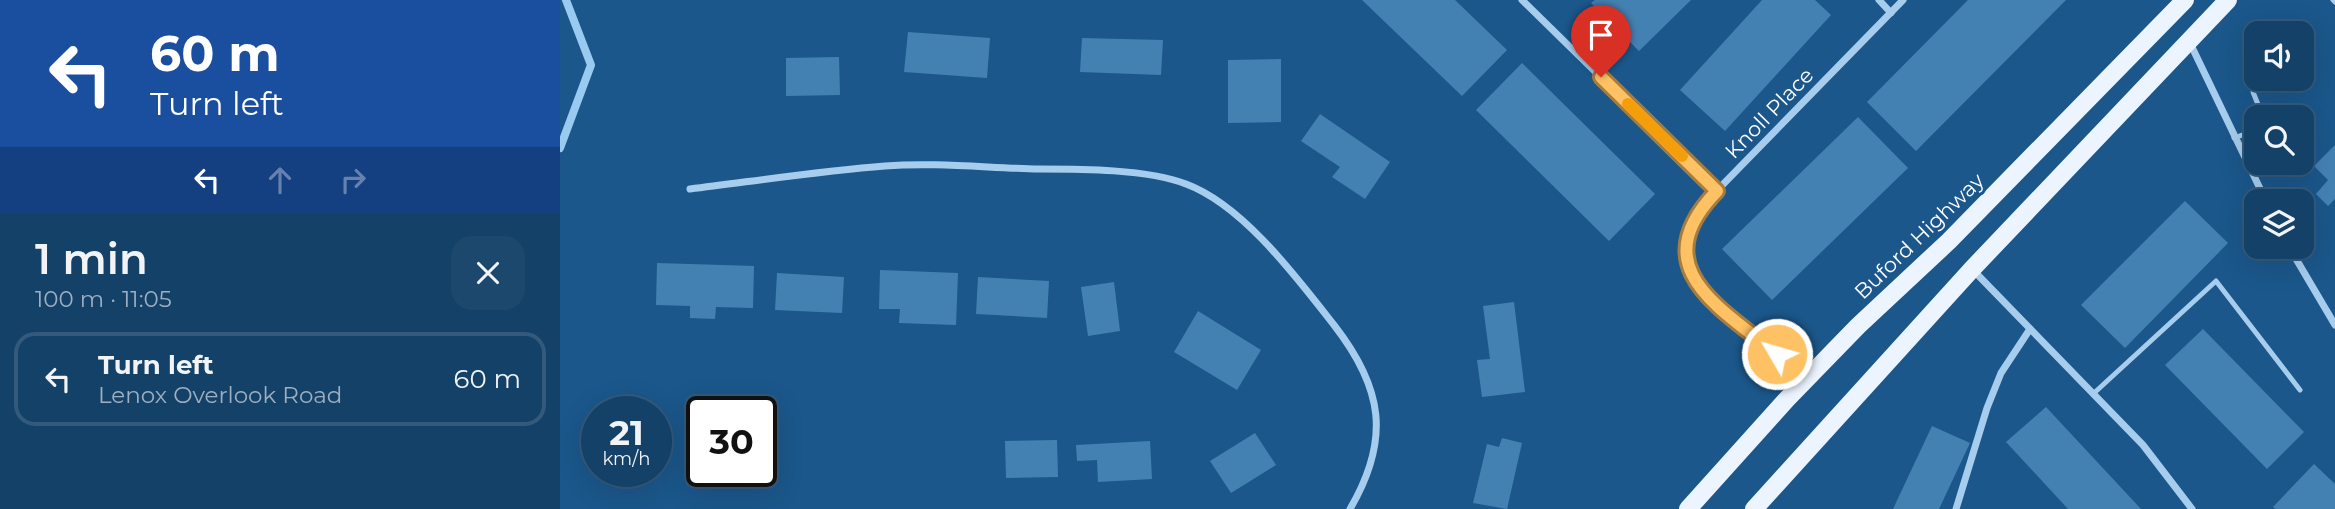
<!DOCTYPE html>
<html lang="en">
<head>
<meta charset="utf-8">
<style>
  body { margin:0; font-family:Montserrat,sans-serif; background:#1d486e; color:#f1f3f6; height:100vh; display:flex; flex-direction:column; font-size:26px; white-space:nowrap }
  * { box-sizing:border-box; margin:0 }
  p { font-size:23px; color:#9dafc0 }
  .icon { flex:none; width:38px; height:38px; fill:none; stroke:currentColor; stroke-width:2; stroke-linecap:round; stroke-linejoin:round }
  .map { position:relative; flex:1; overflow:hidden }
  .drawer { display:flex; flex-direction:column; background:#144168; width:560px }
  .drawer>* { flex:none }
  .hud { background:#1a4fa0; color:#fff; overflow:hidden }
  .controls { position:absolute; left:1684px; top:21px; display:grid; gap:14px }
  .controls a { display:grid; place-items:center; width:70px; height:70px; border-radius:14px; background:#144168; box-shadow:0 7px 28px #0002,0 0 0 2px #335a7c; font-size:35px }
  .speed { position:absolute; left:21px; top:396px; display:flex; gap:14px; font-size:35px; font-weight:700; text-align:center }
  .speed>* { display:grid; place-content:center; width:91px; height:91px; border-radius:50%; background:#144168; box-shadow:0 7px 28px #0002,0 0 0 2px #335a7c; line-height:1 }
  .speed small { font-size:18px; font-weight:400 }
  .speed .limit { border:4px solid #111; border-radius:10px; background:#fff; color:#111 }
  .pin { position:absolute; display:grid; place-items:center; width:60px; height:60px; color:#fff; margin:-72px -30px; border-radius:50% 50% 50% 0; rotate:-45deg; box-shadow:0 0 7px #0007 }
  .pin .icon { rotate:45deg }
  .me { position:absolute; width:77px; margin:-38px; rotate:308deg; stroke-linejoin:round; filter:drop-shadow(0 0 5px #0008) }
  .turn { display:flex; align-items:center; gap:24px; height:147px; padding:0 35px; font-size:32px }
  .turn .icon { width:91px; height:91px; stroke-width:2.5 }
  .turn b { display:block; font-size:49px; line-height:60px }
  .lanes { display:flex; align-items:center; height:66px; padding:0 35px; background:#0003; justify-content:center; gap:35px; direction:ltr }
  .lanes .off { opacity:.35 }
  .round { display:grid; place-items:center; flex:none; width:74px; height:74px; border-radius:21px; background:#1d486e }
  .summary { display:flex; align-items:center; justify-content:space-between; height:119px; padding:0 35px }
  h1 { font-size:42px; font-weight:600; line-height:52px }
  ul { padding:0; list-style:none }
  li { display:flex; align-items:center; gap:21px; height:94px; margin:0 14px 10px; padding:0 21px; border:4px solid #335a7c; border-radius:21px }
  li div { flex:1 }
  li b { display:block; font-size:26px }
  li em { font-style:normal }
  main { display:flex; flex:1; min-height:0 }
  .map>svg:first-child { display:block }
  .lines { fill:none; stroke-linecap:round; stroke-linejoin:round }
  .stream { stroke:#99caef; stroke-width:8 }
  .building { fill:#4481b3 }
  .service { stroke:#a6cded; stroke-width:5 }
  .minor { stroke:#a6cded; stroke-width:7 }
  .primary { stroke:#ecf5ff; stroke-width:18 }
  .route-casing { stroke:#a57d40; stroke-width:18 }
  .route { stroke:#fec163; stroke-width:12 }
  .slow { stroke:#f59e0b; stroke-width:12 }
  .labels { text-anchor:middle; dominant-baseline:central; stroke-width:6; stroke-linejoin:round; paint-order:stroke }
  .street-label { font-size:21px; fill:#fff; stroke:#1b578b }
</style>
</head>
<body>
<main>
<section class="drawer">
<div class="hud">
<div class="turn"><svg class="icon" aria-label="left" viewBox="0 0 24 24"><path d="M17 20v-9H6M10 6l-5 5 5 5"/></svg><div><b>60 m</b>Turn left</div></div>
<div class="lanes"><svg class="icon" aria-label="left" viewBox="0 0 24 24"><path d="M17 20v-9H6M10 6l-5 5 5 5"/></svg><svg class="icon off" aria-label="ahead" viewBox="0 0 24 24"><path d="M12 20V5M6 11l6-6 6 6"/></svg><svg class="icon off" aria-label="right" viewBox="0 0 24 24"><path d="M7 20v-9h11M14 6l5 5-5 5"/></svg></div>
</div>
<div class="summary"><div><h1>1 min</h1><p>100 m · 11:05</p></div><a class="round"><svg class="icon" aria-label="close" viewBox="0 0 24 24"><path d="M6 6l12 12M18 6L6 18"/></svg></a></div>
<ul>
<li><svg class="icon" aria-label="left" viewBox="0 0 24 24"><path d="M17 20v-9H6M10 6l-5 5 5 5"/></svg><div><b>Turn left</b><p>Lenox Overlook Road</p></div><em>60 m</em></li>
</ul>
</section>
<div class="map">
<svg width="1775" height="509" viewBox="0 0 1775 509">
  <rect width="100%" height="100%" fill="#1b578b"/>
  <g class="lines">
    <path class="stream" d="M 0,148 L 31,65 L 6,0"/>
  </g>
  <g class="building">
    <path d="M 802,0 L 895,0 L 947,50 L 902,96 Z"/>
    <path d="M 1035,0 L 1131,0 L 1079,51 L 1031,3 Z"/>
    <path d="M 1202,0 L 1255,0 L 1271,15 L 1165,131 L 1120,90 Z"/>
    <path d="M 1408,0 L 1506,0 L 1356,151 L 1307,102 Z"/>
    <path d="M 348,32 L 430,38 L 427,78 L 344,72 Z"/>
    <path d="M 522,38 L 603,40 L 601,75 L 520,72 Z"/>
    <path d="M 279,57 L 280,95 L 226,96 L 226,58 Z"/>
    <path d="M 721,59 L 721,122 L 668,123 L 668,60 Z"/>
    <path d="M 962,63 L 1095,194 L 1049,241 L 916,110 Z"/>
    <path d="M 760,114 L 830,162 L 805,199 L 772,177 L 780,167 L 741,141 Z"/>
    <path d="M 1298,117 L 1348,168 L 1212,300 L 1162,249 Z"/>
    <path d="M 1775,145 L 1775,199 L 1768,206 L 1756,194 L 1768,180 L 1754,166 Z"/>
    <path d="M 1625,201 L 1668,243 L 1565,348 L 1521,305 Z"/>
    <path d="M 97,263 L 194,266 L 193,308 L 156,307 L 155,319 L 130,318 L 130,306 L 96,305 Z"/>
    <path d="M 320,270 L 398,273 L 396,325 L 339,323 L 340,309 L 319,309 Z"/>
    <path d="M 217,273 L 284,277 L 282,313 L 215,310 Z"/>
    <path d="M 418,277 L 489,281 L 487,318 L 416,314 Z"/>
    <path d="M 554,282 L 560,331 L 528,336 L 521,287 Z"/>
    <path d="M 954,302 L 965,392 L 922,397 L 917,360 L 930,359 L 923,306 Z"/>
    <path d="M 638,311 L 701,350 L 677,390 L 614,352 Z"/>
    <path d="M 1643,329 L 1744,432 L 1707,469 L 1605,365 Z"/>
    <path d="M 1486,407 L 1581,509 L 1508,509 L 1446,442 Z"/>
    <path d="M 1372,426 L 1410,443 L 1379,509 L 1333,509 Z"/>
    <path d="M 695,433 L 716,465 L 671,493 L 650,461 Z"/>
    <path d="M 942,438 L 962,443 L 947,509 L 913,503 L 927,444 L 939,447 Z"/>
    <path d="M 497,440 L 498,477 L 446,478 L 445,441 Z"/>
    <path d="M 590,441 L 592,479 L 538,482 L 537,460 L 517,461 L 516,445 Z"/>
    <path d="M 1754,464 L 1775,484 L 1775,509 L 1716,509 L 1713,507 Z"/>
  </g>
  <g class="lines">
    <g class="service">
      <path d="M 1773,0 L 1775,2"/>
      <path d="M 1703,117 L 1693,92 L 1704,79"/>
      <path d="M 1674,138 L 1696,130"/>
      <path d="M 1533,394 L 1656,281 L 1740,390"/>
    </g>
    <g class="minor">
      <path d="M 962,0 L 1157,191"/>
      <path d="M 1319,0 L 1331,13"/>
      <path d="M 1630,43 L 1706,201"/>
      <path d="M 130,189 C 195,181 260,171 325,166 C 375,162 428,168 479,169 C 521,169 587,169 626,184 C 683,205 737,278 774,325 C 823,388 831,439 790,509"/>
      <path d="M 1729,247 L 1775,325"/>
      <path d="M 1413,270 L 1583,445 L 1632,509"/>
      <path d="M 1247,377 C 1215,351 1120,293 1125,248 C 1127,236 1133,223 1136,212 L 1343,0"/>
      <path d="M 1396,509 L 1427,408 L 1441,373 L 1470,329"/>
    </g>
    <g class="primary">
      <path d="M 1128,509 L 1227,399 L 1298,326 L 1389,241 L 1625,0"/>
      <path d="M 1194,509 L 1412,269 L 1668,0"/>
    </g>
  </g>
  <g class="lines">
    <g class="route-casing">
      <path id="route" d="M 1041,77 L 1157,191 C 1083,267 1159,307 1217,354"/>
    </g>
    <use href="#route" class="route"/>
    <path class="slow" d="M 1068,104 L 1122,156"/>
  </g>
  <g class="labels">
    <g class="street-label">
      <text transform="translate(1209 113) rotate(-46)">Knoll Place</text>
      <text transform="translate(1359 236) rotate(-44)">Buford Highway</text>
    </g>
  </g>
</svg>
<div class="controls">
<a><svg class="icon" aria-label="sound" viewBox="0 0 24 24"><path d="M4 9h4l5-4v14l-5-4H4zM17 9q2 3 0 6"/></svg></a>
<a><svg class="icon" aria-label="search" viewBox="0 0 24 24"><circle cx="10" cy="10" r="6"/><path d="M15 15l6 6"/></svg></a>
<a><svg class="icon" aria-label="layers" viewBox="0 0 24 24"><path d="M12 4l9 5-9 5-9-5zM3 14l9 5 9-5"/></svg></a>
</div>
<div class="speed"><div>21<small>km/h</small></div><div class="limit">30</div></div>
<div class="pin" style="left:1041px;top:77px;background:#d93025"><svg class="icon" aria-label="arrive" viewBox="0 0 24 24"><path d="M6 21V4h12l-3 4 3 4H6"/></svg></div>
<svg class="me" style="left:1217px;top:354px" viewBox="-20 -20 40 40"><circle r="17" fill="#fec163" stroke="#fff" stroke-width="3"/><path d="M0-11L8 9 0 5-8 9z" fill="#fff"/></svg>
</div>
</main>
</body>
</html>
